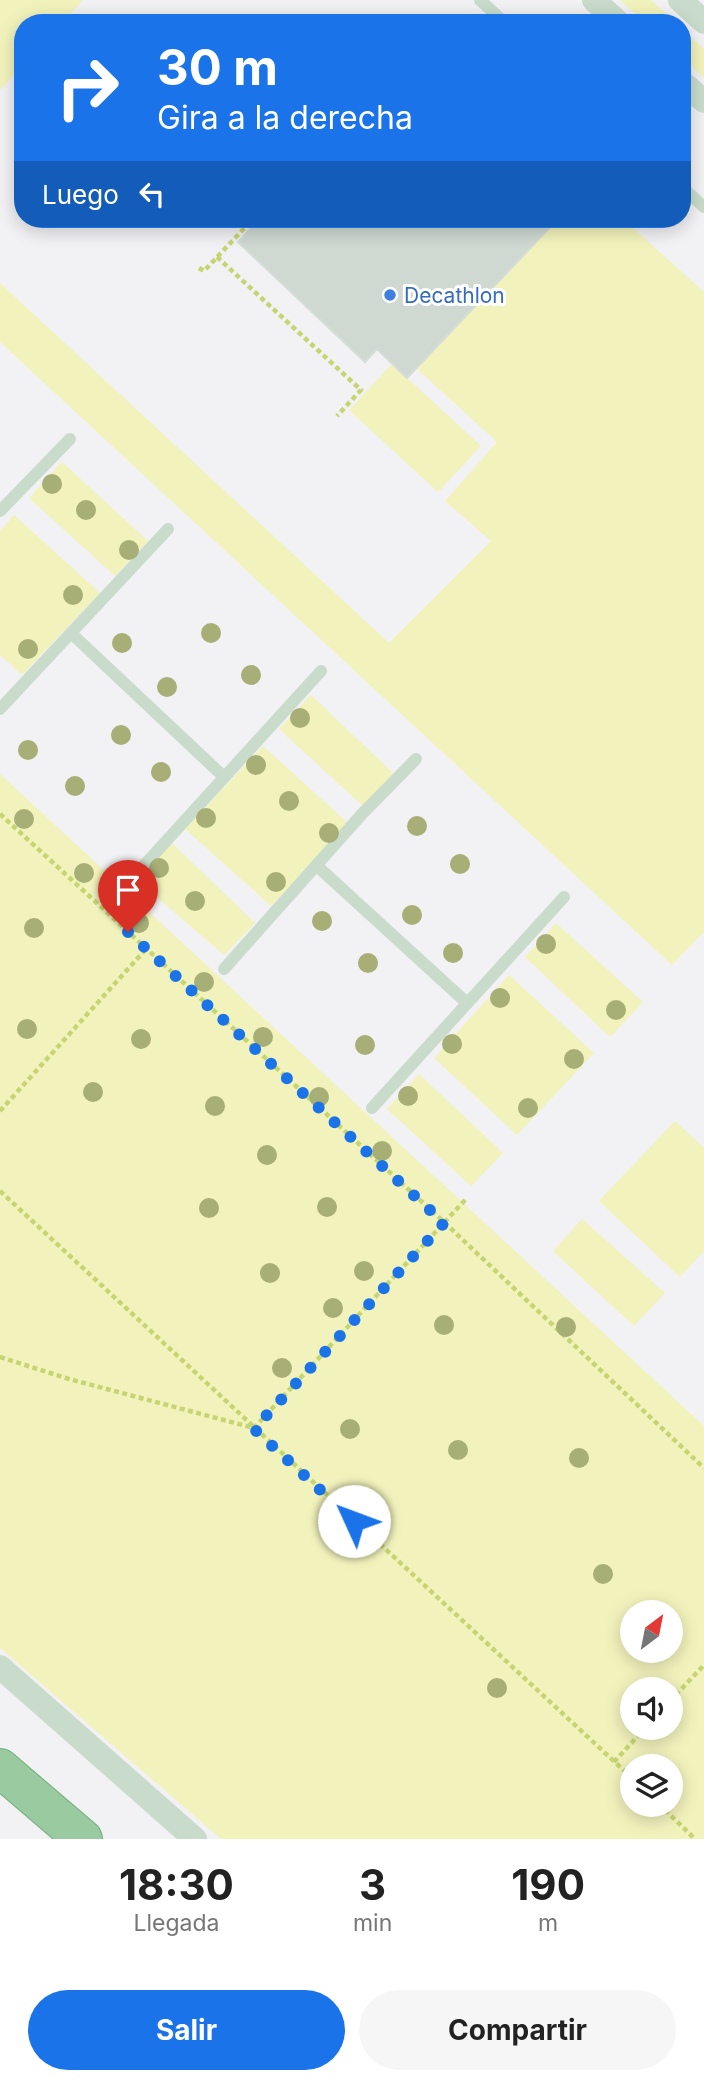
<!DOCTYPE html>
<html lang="es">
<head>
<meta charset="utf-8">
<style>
  body { margin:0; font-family:Inter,sans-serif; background:#f6f6f6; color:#222; height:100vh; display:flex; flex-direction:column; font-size:26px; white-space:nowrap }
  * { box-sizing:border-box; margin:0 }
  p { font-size:23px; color:#767676 }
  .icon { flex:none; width:38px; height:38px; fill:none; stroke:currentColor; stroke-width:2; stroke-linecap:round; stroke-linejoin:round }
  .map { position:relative; height:1839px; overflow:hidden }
  .drawer { display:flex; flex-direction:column; background:#fff; flex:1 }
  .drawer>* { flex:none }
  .top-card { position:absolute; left:14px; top:14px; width:677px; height:214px; border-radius:28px; box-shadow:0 4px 18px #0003; background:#1a73e8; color:#fff; overflow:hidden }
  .needle { width:46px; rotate:32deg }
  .buttons { position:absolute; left:620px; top:1600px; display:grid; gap:14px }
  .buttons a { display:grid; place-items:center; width:63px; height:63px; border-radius:50%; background:#fff; box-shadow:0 4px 18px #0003; font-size:35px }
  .pin { position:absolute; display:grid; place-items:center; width:60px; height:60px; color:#fff; margin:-72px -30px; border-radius:50% 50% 50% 0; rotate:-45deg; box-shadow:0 0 7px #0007 }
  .pin .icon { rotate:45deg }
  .me { position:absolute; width:77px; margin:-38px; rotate:313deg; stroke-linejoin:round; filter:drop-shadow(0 0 5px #0008) }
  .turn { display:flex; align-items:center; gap:24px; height:147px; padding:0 28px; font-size:32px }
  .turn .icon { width:91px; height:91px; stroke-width:2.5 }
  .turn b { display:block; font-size:49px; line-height:60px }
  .then { display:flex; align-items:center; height:66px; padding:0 28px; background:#0003; gap:14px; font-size:26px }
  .eta { display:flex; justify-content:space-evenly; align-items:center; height:119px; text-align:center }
  .eta b { font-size:42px; font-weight:700; line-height:49px }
  .button { display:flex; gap:14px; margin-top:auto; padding:14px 28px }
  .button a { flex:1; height:80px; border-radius:42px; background:#1a73e8; color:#fff; font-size:28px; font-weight:700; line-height:80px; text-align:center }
  .button a+a { background:#f6f6f6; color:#222 }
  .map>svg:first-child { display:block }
  .green { fill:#f2f3bc; fill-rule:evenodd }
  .building { fill:#cfd9d2; stroke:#d4ddd7; stroke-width:2 }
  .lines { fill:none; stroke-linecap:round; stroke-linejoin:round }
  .trunk-casing { stroke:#70af7a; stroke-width:40 }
  .path { stroke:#c6d571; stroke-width:4.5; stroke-dasharray:5 3.5; stroke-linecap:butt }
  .service { stroke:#c9dccb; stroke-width:12 }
  .minor { stroke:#c9dccb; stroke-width:24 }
  .trunk { stroke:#9acaa0; stroke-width:38 }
  .tree { fill:#a7ae76 }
  .route { stroke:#1a73e8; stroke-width:12; stroke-dasharray:0 21.6 }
  .shop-dot { fill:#3f7fe0; stroke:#fff; stroke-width:2.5 }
  .labels { text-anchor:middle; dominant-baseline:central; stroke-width:6; stroke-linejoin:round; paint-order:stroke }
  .shop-label { font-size:21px; fill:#366cbe; stroke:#fff; text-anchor:start }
</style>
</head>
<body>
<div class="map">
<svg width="704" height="1839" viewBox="0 0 704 1839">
  <rect width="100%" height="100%" fill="#f2f1f3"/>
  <g class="green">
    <path d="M 0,0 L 83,0 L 62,23 L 23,23 L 23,65 L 0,90 Z"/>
    <path d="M 620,0 L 651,0 L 676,23 L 645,23 Z"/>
    <path d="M 682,29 L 704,49 L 704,78 L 683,58 Z"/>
    <path d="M 558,219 L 623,219 L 704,292 L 704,932 L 672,965 L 0,342 L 0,283 L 389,643 L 491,541 L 445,501 L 497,442 L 416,368 Z"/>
    <path d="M 392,364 L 481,446 L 438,492 L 349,410 Z"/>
    <path d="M 62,462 L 148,541 L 115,576 L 29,498 Z"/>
    <path d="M 14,515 L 100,593 L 22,675 L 0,655 L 0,531 Z"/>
    <path d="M 311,695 L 395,775 L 364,807 L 279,729 Z"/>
    <path d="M 263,746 L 349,824 L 271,906 L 185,829 Z"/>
    <path d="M 0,774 L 704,1426 L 704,1839 L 221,1839 L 0,1648 ZM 632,1612 L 670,1612 L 670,1650 L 632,1650 ZM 632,1689 L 670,1689 L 670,1727 L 632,1727 ZM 632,1766 L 670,1766 L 670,1804 L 632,1804 Z"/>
    <path d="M 172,843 L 255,923 L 224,955 L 137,880 Z"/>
    <path d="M 556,923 L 643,1002 L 610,1037 L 525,957 Z"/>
    <path d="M 509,975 L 594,1053 L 517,1135 L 434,1058 Z"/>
    <path d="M 419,1074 L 503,1153 L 471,1186 L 387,1109 Z"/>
    <path d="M 675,1121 L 704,1148 L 704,1251 L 680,1277 L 599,1201 Z"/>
    <path d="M 582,1219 L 665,1293 L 634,1326 L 553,1251 Z"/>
  </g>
  <path class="building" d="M 259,219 L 558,219 L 407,378 L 377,349 L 365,362 L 238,242 Z"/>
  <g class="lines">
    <g class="trunk-casing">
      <path id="trunk" d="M 0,1768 L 83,1839"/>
    </g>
    <g class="path">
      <path d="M 217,257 L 361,390 L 337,416"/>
      <path d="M 199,268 L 204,271 L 253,219"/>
      <path d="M 0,814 L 445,1223 L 704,1468"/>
      <path d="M 0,1111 L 146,949"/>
      <path d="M 0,1191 L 632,1778"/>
      <path d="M 0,1357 L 69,1379 L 254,1428 L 466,1199"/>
      <path d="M 670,1701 L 704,1665"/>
      <path d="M 614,1762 L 646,1727"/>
      <path d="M 659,1804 L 695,1839"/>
    </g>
    <g class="service">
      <path d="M 480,0 L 505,23"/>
      <path d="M 682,187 L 704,207"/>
      <path d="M 0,511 L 70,439"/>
      <path d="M 71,633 L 224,777"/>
      <path d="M 0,709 L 168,529"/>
      <path d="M 317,866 L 467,1003"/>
      <path d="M 128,883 L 321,671"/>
      <path d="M 224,969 L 362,814 L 416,759"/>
      <path d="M 372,1108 L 564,897"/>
    </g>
    <g class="minor">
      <path d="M 594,0 L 619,23"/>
      <path d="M 680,0 L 704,22"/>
      <path d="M 682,82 L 704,101"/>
      <path d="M 0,1667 L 195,1839"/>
    </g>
    <use href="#trunk" class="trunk"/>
  </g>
  <g class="tree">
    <circle cx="52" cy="484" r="10"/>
    <circle cx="86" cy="510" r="10"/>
    <circle cx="129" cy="550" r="10"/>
    <circle cx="73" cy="595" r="10"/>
    <circle cx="211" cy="633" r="10"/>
    <circle cx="122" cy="643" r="10"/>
    <circle cx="28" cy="649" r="10"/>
    <circle cx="251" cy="675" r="10"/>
    <circle cx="167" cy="687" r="10"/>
    <circle cx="300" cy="718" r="10"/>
    <circle cx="121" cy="735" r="10"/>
    <circle cx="28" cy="750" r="10"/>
    <circle cx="256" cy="765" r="10"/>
    <circle cx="161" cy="772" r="10"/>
    <circle cx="75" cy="786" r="10"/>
    <circle cx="289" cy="801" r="10"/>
    <circle cx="206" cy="818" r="10"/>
    <circle cx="24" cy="819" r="10"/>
    <circle cx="417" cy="826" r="10"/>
    <circle cx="329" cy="833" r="10"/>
    <circle cx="460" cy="864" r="10"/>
    <circle cx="159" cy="868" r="10"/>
    <circle cx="84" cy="873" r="10"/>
    <circle cx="276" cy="882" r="10"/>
    <circle cx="195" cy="901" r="10"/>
    <circle cx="412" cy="915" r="10"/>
    <circle cx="322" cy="921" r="10"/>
    <circle cx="139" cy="923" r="10"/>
    <circle cx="34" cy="928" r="10"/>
    <circle cx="546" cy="944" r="10"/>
    <circle cx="453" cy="953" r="10"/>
    <circle cx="368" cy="963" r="10"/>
    <circle cx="204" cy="982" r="10"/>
    <circle cx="500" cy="998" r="10"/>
    <circle cx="616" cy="1010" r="10"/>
    <circle cx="27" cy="1029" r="10"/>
    <circle cx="263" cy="1037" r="10"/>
    <circle cx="141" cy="1039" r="10"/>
    <circle cx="452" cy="1044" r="10"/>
    <circle cx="365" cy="1045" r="10"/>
    <circle cx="574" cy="1059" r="10"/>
    <circle cx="93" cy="1092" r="10"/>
    <circle cx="408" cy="1096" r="10"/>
    <circle cx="319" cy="1097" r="10"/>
    <circle cx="215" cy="1106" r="10"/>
    <circle cx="528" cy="1108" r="10"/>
    <circle cx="382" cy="1151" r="10"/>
    <circle cx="267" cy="1155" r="10"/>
    <circle cx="327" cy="1207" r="10"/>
    <circle cx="209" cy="1208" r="10"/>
    <circle cx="364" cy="1271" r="10"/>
    <circle cx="270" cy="1273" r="10"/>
    <circle cx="333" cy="1308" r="10"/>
    <circle cx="444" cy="1325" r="10"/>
    <circle cx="566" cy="1327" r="10"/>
    <circle cx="282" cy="1368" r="10"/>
    <circle cx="350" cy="1429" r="10"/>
    <circle cx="458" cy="1450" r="10"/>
    <circle cx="579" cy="1458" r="10"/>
    <circle cx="603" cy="1574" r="10"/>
    <circle cx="497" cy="1688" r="10"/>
  </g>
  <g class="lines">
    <path class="route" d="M 128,932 L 444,1223 L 254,1429 L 354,1521"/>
  </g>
  <circle class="shop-dot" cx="390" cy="295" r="7"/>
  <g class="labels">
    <g class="shop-label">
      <text x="404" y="295">Decathlon</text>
    </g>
  </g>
</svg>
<div class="buttons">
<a><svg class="needle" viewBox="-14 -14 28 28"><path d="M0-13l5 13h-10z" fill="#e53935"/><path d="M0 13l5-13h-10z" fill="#767676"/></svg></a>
<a><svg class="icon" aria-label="sound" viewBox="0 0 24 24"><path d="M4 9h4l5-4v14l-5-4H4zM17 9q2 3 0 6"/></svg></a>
<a><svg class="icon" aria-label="layers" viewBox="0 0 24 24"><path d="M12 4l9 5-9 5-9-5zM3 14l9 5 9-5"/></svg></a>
</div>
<div class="pin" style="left:128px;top:932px;background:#d93025"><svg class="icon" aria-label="arrive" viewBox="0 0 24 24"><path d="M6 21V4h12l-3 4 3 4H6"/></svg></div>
<svg class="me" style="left:354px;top:1521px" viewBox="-20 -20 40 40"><circle r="19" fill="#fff"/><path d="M0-13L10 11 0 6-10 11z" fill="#1a73e8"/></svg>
<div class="top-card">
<div class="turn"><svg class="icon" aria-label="right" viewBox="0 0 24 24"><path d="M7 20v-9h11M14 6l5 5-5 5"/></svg><div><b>30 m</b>Gira a la derecha</div></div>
<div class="then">Luego<svg class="icon" aria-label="left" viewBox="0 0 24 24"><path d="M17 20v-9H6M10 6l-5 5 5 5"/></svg></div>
</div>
</div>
<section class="drawer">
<div class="eta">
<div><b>18:30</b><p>Llegada</p></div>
<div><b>3</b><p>min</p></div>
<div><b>190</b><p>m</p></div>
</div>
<div class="button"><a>Salir</a><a>Compartir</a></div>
</section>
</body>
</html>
